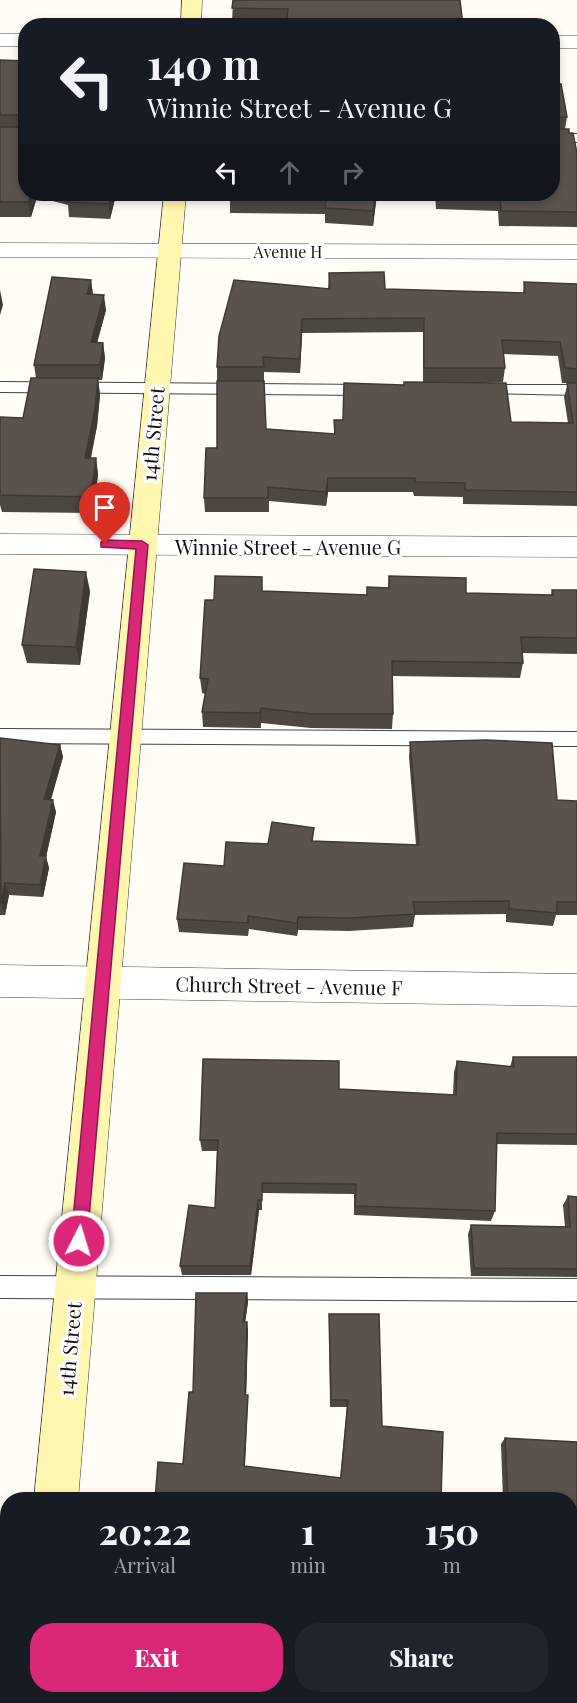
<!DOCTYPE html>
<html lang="en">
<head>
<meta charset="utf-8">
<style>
  body { margin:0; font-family:"Playfair Display",serif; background:#20242c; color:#f1f3f6; height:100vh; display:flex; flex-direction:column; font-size:22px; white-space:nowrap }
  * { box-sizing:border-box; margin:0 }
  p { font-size:20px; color:#9ea1a6 }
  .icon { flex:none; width:33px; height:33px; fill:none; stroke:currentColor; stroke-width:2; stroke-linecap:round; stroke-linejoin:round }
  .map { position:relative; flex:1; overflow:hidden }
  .details { position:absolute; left:0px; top:1492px; width:578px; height:212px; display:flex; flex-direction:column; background:#171b24; border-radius:24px 24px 0 0; box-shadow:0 3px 9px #0003 }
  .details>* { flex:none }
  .hud { position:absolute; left:18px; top:18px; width:542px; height:183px; border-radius:24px; box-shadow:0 3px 9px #0003; background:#171b24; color:#f1f3f6; overflow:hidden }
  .pin { position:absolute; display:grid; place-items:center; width:51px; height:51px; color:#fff; margin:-62px -26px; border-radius:50% 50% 50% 0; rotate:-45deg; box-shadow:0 0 6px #0007 }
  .pin .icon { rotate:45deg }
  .me { position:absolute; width:66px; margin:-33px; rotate:5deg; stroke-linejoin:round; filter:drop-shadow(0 0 4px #0008) }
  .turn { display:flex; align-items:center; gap:21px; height:126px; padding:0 30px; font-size:27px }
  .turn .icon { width:78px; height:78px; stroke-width:2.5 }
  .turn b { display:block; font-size:42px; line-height:51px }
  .lanes { display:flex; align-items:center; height:57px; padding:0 30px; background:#0003; justify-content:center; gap:30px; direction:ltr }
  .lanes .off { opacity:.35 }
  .eta { display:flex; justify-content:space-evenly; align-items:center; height:102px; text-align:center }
  .eta b { font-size:36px; font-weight:800; line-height:42px }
  .action { display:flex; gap:12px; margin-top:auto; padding:12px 30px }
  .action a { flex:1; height:69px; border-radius:24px; background:#db2777; color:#fff; font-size:24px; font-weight:800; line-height:69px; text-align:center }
  .action a+a { background:#20242c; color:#f1f3f6 }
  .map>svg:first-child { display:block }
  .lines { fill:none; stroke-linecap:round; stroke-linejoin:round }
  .lane-casing { stroke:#444; stroke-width:2 }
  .street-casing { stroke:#444; stroke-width:1 }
  .secondary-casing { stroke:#333; stroke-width:1 }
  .lane { fill:#fff; fill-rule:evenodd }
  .street { fill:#fff; fill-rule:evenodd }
  .secondary { fill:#fff6b0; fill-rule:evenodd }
  .wall { fill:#4d4742 }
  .shaded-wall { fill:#3f3936 }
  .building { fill:#5a524d; stroke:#3f3936; stroke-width:1.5 }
  .route { fill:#db2777; stroke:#8e194d; stroke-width:1.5 }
  .labels { text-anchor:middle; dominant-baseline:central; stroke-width:6; stroke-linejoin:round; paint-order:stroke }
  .far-street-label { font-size:16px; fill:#111; stroke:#fff }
  .street-label { font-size:20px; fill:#111; stroke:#fff }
</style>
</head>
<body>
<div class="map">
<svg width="577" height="1703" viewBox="0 0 577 1703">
  <rect width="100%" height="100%" fill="#fffdf5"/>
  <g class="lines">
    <g class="lane-casing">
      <g id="lane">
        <rect x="552" y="134" width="25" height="8"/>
        <path d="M 0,382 L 367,385 L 374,390 L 367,395 L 0,392 Z"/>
        <path d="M 485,385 L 577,385 L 577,395 L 480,393 L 478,390 Z"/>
        <path d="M 0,729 L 577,732 L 577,746 L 0,743 Z"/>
        <path d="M 0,1276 L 577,1279 L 577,1301 L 0,1298 Z"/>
      </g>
    </g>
    <g class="street-casing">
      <g id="street">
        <rect x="0" y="34" width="26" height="12"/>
        <rect x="552" y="36" width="25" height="12"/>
        <path d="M 0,243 L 577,245 L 577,259 L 0,257 Z"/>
        <path d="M 0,534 L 577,537 L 577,557 L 0,554 Z"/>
        <path d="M 0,965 L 577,974 L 577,1006 L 0,997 Z"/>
      </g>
    </g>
    <g class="secondary-casing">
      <g id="secondary">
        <path d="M 182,0 L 202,0 L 201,26 L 181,26 Z"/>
        <path d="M 164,194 L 186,194 L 78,1500 L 34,1500 Z"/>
        <rect x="15" y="1696" width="46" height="7"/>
      </g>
    </g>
    <use href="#lane" class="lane"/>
    <use href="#street" class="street"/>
    <use href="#secondary" class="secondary"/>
  </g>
  <g class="wall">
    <path d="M 233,0 L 463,26 L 232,23 Z"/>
    <path d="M 0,60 L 26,61 L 26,194 L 127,194 L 125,200 L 115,199 L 110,219 L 69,217 L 68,205 L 37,197 L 31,217 L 0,217 Z"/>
    <path d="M 552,82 L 567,117 L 565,129 L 569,133 L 577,153 L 577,227 L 499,226 L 498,211 L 436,209 L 435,194 L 552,194 Z"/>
    <path d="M 230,194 L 377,194 L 373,226 L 325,223 L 325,214 L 230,213 Z"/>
    <path d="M 329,273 L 385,289 L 523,293 L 524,282 L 577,284 L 577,506 L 463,504 L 463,497 L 414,496 L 413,492 L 328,492 L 326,506 L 269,501 L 269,512 L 205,512 L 204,498 L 217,448 L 266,429 L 334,434 L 334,420 L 568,423 L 564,397 L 568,383 L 562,383 L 558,356 L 503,354 L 505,368 L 503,382 L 423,382 L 423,332 L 302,333 L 300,373 L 264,372 L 264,381 L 217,381 L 217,367 L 328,289 Z"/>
    <path d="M 91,280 L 93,295 L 106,310 L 97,342 L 103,343 L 105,358 L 102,380 L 98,380 L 100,395 L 97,426 L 91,458 L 96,458 L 98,475 L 93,513 L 2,512 L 0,505 L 0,417 L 23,418 L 36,378 L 34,365 Z"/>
    <path d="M 389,576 L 466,593 L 551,595 L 552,590 L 577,590 L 577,654 L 522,653 L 523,663 L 520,678 L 392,676 L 393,714 L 392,729 L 311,728 L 261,723 L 261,728 L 203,727 L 202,712 L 205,694 L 202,693 L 200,678 L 214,600 L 263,591 L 367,595 L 388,588 Z"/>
    <path d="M 90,591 L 80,665 L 27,663 L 22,645 Z"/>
    <path d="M 0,738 L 60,745 L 63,757 L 51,800 L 56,812 L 46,857 L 49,868 L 43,897 L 9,895 L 5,915 L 0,915 Z"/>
    <path d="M 410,742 L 557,800 L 577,801 L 577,915 L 556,915 L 553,926 L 506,922 L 506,914 L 415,915 L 413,927 L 349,931 L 298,930 L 297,936 L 249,929 L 248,936 L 179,932 L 177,919 L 224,866 L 268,844 L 314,841 L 416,845 L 409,757 Z"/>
    <path d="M 513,1057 L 577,1057 L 577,1145 L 497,1144 L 495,1211 L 491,1221 L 354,1215 L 354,1194 L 262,1193 L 262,1210 L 259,1210 L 251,1275 L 182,1275 L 180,1266 L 215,1208 L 217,1151 L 202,1151 L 200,1140 L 339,1089 L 453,1095 L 454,1072 L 457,1061 L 510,1067 Z"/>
    <path d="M 568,1196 L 577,1197 L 577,1277 L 471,1276 L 468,1234 L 471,1225 L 565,1227 L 563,1205 Z"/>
    <path d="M 247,1293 L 248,1302 L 245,1322 L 248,1330 L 246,1395 L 248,1401 L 245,1466 L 340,1478 L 347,1407 L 330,1407 L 329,1322 L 329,1314 L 382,1426 L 441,1500 L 183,1464 L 193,1392 Z"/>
    <path d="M 505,1438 L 577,1442 L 577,1590 L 570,1590 L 570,1500 L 503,1500 L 501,1444 Z"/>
  </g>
  <g class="shaded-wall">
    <path d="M 31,194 L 37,194 L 37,197 L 31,217 L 28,202 Z"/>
    <path d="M 111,194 L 115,194 L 115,199 L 110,219 L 109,204 Z"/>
    <path d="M 376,194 L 377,194 L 373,226 L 373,211 Z"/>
    <path d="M 91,280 L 93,295 L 87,294 Z"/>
    <path d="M 0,290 L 3,305 L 0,315 Z"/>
    <path d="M 104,295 L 106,310 L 93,358 L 91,342 Z"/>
    <path d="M 302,319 L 302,333 L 300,373 L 300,359 Z"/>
    <path d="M 103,343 L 105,358 L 102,380 L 100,365 Z"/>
    <path d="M 98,378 L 100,395 L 97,426 L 87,474 L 85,458 Z"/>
    <path d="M 96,458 L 98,475 L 93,513 L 91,497 Z"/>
    <path d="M 328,478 L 328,492 L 326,506 L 326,492 Z"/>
    <path d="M 86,572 L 90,591 L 80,665 L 76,647 Z"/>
    <path d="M 261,708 L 261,728 L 260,713 Z"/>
    <path d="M 60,745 L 63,757 L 47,811 L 44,799 Z"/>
    <path d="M 53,800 L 56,812 L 46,857 L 49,868 L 43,897 L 40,885 L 40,856 Z"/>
    <path d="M 5,883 L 9,895 L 5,915 L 1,903 Z"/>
    <path d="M 298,917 L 298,930 L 297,936 L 297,923 Z"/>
    <path d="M 258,1200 L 259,1210 L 251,1275 L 250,1266 Z"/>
    <path d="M 247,1293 L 248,1302 L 244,1330 L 243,1322 Z"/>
    <path d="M 247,1322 L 248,1330 L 246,1401 L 245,1395 Z"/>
  </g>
  <g class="building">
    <path d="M 233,0 L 460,0 L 463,26 L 286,26 L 288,9 L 232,8 Z"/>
    <path d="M 0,60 L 26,61 L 26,117 L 24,115 L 0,115 Z"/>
    <path d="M 552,82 L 552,83 L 561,84 L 567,117 L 553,117 L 552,127 L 554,129 L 569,129 L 569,133 L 573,133 L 577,153 L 577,212 L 501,211 L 500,196 L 437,194 L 552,194 Z"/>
    <path d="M 26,121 L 26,194 L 31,194 L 28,202 L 0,202 L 0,127 L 25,127 Z"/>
    <path d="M 69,194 L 111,194 L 109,204 L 67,202 Z"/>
    <path d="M 230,194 L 376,194 L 373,211 L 325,208 L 326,199 L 230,198 Z"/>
    <path d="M 384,272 L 385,289 L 525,293 L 524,282 L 577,284 L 577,369 L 565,368 L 560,342 L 502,340 L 505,368 L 424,368 L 424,318 L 302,319 L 300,359 L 263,357 L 264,367 L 217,367 L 219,336 L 234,280 L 330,289 L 329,273 Z"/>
    <path d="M 52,277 L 91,280 L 87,294 L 104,295 L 91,342 L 103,343 L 100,365 L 34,365 Z"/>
    <path d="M 31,378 L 98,378 L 95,409 L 85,458 L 96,458 L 91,497 L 0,495 L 0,417 L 23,418 Z"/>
    <path d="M 217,381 L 264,381 L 266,429 L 335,434 L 334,420 L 343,420 L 344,383 L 404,385 L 404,382 L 506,383 L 511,422 L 573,423 L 567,383 L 577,383 L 577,492 L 465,490 L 465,483 L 415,482 L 415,478 L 328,478 L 326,492 L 268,487 L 268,498 L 204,498 L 206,448 L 217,448 Z"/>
    <path d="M 34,569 L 86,572 L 76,647 L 22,645 Z"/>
    <path d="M 215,576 L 262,577 L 262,591 L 367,595 L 367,587 L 389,588 L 389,576 L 466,578 L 466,593 L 553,595 L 552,590 L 577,590 L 577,638 L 521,637 L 523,663 L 392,661 L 393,714 L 312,714 L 261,708 L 260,713 L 202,712 L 208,679 L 200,678 L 205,600 L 214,600 Z"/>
    <path d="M 0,738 L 60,745 L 44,799 L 53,800 L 40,856 L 46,856 L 40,885 L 5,883 L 1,903 Z"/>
    <path d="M 486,740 L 552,743 L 557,800 L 577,801 L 577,902 L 557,902 L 557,913 L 509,909 L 509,901 L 413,902 L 415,914 L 350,918 L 298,917 L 297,923 L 248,916 L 248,923 L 177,919 L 184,863 L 224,866 L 226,842 L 268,844 L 272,822 L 314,828 L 312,841 L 419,845 L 410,742 Z"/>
    <path d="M 513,1057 L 577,1057 L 577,1134 L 497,1133 L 495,1211 L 355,1206 L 356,1184 L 262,1183 L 262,1200 L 258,1200 L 250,1266 L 180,1266 L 189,1205 L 215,1208 L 218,1140 L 200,1140 L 203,1059 L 339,1061 L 339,1089 L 456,1095 L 457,1061 L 514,1067 Z"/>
    <path d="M 568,1196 L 577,1197 L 577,1269 L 474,1268 L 471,1225 L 570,1227 Z"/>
    <path d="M 196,1293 L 247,1293 L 243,1322 L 247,1322 L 245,1395 L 248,1395 L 244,1466 L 341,1478 L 348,1400 L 331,1400 L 329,1314 L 379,1314 L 382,1426 L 443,1432 L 441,1500 L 155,1500 L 158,1462 L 183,1464 L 189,1392 L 193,1392 Z"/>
    <path d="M 505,1438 L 577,1442 L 577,1587 L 570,1586 L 570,1500 L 508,1500 Z"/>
  </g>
  <path class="route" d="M 105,540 L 142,541 L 148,545 L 87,1241 L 84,1246 L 79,1249 L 73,1246 L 71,1241 L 136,549 L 101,547 L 101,542 Z"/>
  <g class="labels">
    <g class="far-street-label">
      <text x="288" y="251">Avenue H</text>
    </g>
    <g class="street-label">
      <text transform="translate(152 434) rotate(-85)">14th Street</text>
      <text x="288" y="546">Winnie Street - Avenue G</text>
      <text transform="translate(289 985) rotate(1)">Church Street - Avenue F</text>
      <text transform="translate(69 1349) rotate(-85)">14th Street</text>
    </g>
  </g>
</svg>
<div class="pin" style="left:105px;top:544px;background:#d93025"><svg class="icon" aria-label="arrive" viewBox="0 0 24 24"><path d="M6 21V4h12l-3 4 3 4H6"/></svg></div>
<svg class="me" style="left:79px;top:1241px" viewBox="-20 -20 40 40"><circle r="17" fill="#db2777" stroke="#fff" stroke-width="3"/><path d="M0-11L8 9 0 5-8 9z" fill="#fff"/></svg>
<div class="hud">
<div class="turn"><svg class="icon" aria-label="left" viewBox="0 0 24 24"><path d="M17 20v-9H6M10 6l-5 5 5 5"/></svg><div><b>140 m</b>Winnie Street - Avenue G</div></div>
<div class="lanes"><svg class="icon" aria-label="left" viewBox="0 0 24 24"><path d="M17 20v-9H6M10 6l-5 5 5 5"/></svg><svg class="icon off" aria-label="ahead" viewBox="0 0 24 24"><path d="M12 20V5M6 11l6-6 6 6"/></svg><svg class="icon off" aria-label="right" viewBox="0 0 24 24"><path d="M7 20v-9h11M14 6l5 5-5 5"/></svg></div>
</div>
<section class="details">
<div class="eta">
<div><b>20:22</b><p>Arrival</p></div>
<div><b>1</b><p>min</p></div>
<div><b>150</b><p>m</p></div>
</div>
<div class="action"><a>Exit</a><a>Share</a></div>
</section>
</div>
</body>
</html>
